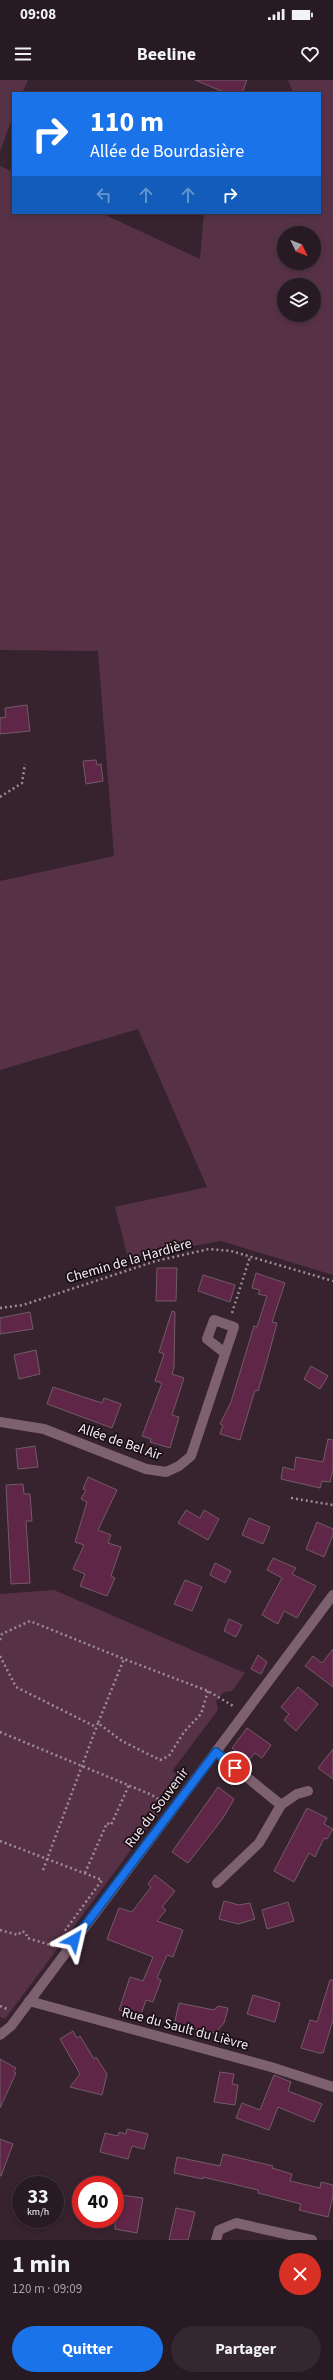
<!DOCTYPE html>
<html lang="fr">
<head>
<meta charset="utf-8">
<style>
  body { margin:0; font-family:"Source Sans 3",sans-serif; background:#34272f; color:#f1f3f6; height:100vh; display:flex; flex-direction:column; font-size:15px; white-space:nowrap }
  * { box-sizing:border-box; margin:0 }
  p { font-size:13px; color:#a5a1a5 }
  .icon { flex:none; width:22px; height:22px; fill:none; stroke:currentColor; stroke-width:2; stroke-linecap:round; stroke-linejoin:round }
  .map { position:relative; height:2160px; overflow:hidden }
  .details { display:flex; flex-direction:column; background:#281a22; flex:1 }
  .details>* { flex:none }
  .guide { position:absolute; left:12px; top:12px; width:309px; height:122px; border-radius:0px; box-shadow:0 2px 6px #0003,0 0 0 1px #443840; background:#1a73e8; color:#fff; overflow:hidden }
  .needle { width:26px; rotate:133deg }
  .buttons { position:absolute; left:277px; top:146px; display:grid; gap:8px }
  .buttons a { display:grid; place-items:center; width:44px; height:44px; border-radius:50%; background:#281a22; box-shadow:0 2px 6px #0003,0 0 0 1px #443840; font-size:20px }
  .speed { position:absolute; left:12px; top:2096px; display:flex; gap:8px; font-size:20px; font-weight:700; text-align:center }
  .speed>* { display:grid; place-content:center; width:52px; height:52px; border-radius:50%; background:#281a22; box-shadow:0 2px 6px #0003,0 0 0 1px #443840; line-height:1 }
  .speed small { font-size:10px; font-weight:400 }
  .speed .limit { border:6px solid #d22; background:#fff; color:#111 }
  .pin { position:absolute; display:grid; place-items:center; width:34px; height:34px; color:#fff; margin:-17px; border:2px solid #fff; border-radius:50%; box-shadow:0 1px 4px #0007 }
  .me { position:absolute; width:44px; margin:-22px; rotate:37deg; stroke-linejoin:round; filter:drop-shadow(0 0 3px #0008) }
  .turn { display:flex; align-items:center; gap:14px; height:84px; padding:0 12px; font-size:18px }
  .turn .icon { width:52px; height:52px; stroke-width:2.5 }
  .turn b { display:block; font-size:28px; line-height:34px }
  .lanes { display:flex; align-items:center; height:38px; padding:0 12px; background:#0003; justify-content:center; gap:20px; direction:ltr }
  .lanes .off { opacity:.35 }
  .round { display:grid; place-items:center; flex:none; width:42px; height:42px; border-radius:21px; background:#34272f }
  .overview { display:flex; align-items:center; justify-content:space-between; height:68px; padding:0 12px }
  h1 { font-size:24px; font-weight:700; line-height:30px }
  .button { display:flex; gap:8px; margin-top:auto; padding:8px 12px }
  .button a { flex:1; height:46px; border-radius:24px; background:#1a73e8; color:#fff; font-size:16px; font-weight:700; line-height:46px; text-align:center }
  .button a+a { background:#34272f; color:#f1f3f6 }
  .status { display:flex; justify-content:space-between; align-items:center; height:28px; padding:0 20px; background:#281a22; direction:ltr }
  .status svg { height:11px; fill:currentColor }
  header { display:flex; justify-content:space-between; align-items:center; height:52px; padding:0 12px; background:#281a22; font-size:18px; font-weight:700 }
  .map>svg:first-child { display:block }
  .green { fill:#573246; fill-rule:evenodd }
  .building { fill:#602648; stroke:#715b66 }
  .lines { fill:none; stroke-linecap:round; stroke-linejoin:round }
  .path { stroke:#9d8d95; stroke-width:2.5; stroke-dasharray:2 3; stroke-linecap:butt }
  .minor { stroke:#7e616f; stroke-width:10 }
  .tertiary { stroke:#7e616f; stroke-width:10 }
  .route-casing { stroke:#114b97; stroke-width:10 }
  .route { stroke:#1a73e8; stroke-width:7 }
  .labels { text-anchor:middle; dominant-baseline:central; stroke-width:3.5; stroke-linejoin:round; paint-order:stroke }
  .street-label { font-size:14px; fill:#f9ecf2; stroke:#180f14 }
</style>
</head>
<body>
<div class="status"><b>09:08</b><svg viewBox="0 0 49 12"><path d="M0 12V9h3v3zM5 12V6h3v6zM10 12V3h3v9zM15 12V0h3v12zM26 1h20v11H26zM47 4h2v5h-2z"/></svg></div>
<header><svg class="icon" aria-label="menu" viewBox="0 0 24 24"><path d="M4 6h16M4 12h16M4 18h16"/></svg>Beeline<svg class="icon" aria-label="heart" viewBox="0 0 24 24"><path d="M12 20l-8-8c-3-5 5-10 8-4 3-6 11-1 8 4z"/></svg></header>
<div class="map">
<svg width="333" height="2160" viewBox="0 0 333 2160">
  <rect width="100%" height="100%" fill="#36232d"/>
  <g class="green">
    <path d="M 0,0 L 28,0 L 22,13 L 13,13 L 13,37 L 0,71 Z"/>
    <path d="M 288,0 L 333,0 L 333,1195 L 221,1161 L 128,1178 L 115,1127 L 207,1107 L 138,949 L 0,990 L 0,801 L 114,776 L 98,571 L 0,570 L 0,86 L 13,92 L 13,133 L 101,133 L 200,179 L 204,133 L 320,133 L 320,13 L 293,13 ZM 284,153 L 314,153 L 314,183 L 284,183 ZM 284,205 L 314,205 L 314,235 L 284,235 Z"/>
    <path d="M 54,1510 L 245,1593 L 232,1611 L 224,1612 L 216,1621 L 218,1630 L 172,1691 L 184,1699 L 173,1713 L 167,1714 L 156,1728 L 157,1735 L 5,1939 L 0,1937 L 0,1514 Z"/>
  </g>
  <g class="building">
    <path d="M 195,0 L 247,0 L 242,13 L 226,13 Z"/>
    <path d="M 27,625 L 30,651 L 0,654 L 0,638 L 6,637 L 5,628 Z"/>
    <path d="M 96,680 L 97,685 L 101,684 L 103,701 L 86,704 L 83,681 Z"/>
    <path d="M 157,1188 L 177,1188 L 176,1221 L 156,1221 Z"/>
    <path d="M 256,1193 L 285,1203 L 272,1242 L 277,1243 L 268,1277 L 258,1311 L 255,1310 L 240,1360 L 220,1354 L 223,1345 L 220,1344 L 231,1322 L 254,1246 L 257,1247 L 267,1216 L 258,1214 L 260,1210 L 252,1208 Z"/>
    <path d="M 203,1195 L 235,1205 L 230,1222 L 198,1211 Z"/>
    <path d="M 172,1231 L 175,1232 L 174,1287 L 172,1294 L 184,1298 L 172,1335 L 179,1337 L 170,1368 L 150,1362 L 151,1359 L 142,1356 L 162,1303 L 155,1301 L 164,1274 L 159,1272 Z"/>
    <path d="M 30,1232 L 33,1249 L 0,1254 L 0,1238 Z"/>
    <path d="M 36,1270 L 40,1294 L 19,1299 L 14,1275 Z"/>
    <path d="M 311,1286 L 328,1296 L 320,1309 L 304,1299 Z"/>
    <path d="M 53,1307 L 102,1323 L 104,1318 L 121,1324 L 112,1348 L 47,1324 Z"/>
    <path d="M 328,1359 L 333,1360 L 333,1390 L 330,1402 L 322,1401 L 320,1408 L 281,1399 L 283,1387 L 294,1390 L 296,1377 L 323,1382 Z"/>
    <path d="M 35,1366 L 38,1387 L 18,1389 L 16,1369 Z"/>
    <path d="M 88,1397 L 117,1410 L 98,1450 L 111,1455 L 108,1463 L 121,1467 L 111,1496 L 115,1498 L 107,1516 L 80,1506 L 85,1494 L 73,1489 L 84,1465 L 75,1462 L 87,1422 L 81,1419 L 86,1410 L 83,1409 Z"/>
    <path d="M 23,1404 L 24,1414 L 30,1414 L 32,1441 L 26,1441 L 30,1503 L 11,1504 L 6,1405 Z"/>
    <path d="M 186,1430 L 200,1438 L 204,1430 L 219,1439 L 208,1460 L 178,1443 Z"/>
    <path d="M 249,1438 L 270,1447 L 263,1464 L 242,1455 Z"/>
    <path d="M 317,1442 L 333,1449 L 333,1455 L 324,1477 L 306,1469 Z"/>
    <path d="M 273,1478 L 296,1488 L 292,1494 L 316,1506 L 297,1538 L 284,1531 L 278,1544 L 262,1535 L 282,1498 L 267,1490 Z"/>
    <path d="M 215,1483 L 231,1491 L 225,1503 L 210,1495 Z"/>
    <path d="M 185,1500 L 202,1507 L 192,1531 L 174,1524 Z"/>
    <path d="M 229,1539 L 242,1545 L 236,1557 L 224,1551 Z"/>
    <path d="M 333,1569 L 333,1607 L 305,1586 L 313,1576 L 322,1583 Z"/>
    <path d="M 258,1575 L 267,1582 L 261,1594 L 251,1589 Z"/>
    <path d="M 298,1607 L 318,1624 L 296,1651 L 284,1640 L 289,1634 L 281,1627 Z"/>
    <path d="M 247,1648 L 271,1665 L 262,1678 L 255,1673 L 249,1680 L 232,1668 Z"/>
    <path d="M 333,1669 L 333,1699 L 318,1688 Z"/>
    <path d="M 218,1707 L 234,1719 L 223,1738 L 188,1783 L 172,1772 Z"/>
    <path d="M 307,1728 L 327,1738 L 324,1744 L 333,1749 L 327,1759 L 324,1758 L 315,1777 L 309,1773 L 294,1802 L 274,1791 Z"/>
    <path d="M 155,1795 L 175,1811 L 162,1827 L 166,1830 L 157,1841 L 183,1850 L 173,1877 L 167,1875 L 157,1898 L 161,1900 L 153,1922 L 146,1920 L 140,1937 L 119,1930 L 130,1897 L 143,1901 L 153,1877 L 107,1859 L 119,1828 L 132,1832 L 151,1807 L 148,1804 Z"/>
    <path d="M 224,1821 L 239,1825 L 250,1823 L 255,1839 L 238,1844 L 219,1839 Z"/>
    <path d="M 288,1822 L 294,1841 L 267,1849 L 262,1830 Z"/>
    <path d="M 330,1900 L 333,1900 L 333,1940 L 323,1973 L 319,1973 L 301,1968 L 310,1940 L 317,1942 Z"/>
    <path d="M 253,1915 L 280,1923 L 275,1942 L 247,1934 Z"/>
    <path d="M 179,1923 L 214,1930 L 218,1926 L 228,1928 L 224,1943 L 215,1953 L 174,1945 Z"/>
    <path d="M 73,1951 L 77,1958 L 80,1956 L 94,1979 L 96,1977 L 107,1994 L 102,2015 L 70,2007 L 80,1994 L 60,1959 Z"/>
    <path d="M 0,1979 L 16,1988 L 14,1992 L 16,1993 L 0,2028 Z"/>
    <path d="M 220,1992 L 234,1994 L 232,2004 L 238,2005 L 235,2025 L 214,2022 Z"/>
    <path d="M 274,1995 L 291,2002 L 288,2011 L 322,2024 L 314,2042 L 278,2027 L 269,2050 L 236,2038 L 242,2023 L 260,2030 Z"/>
    <path d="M 127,2049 L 148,2054 L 144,2069 L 132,2066 L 128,2079 L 100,2072 L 105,2053 L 118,2056 L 119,2052 L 126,2054 Z"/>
    <path d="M 0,2059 L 13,2064 L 1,2096 L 0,2096 Z"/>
    <path d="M 223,2074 L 273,2086 L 272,2088 L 292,2094 L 290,2101 L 320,2108 L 321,2102 L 333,2105 L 333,2116 L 328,2137 L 299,2130 L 301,2124 L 258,2113 L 258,2110 L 203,2097 L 203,2099 L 174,2093 L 177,2077 L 220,2086 Z"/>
    <path d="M 121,2115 L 143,2118 L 137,2153 L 115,2149 L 115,2133 L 117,2133 L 120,2127 Z"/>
    <path d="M 176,2128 L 195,2132 L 188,2160 L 169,2160 Z"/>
  </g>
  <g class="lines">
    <g class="path">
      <path d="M 0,717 L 22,703 L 25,684"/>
      <path d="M 0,1228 L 23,1225 L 156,1181 L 209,1169 L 231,1171 L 333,1201"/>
      <path d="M 232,1233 L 250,1177"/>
      <path d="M 291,1418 L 333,1425"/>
      <path d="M 0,1560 L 2,1554 L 30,1541 L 124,1579"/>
      <path d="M 0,1576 L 16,1607 L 96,1647"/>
      <path d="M 208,1611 L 201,1634 L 184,1652 L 169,1676 L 160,1680 L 122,1661 L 98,1643 L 124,1579 L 208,1611 L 235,1627"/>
      <path d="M 0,1652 L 152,1715 L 163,1722"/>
      <path d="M 0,1761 L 102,1800 L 64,1852"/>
      <path d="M 43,1790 L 98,1643"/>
      <path d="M 85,1793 L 107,1743 L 111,1745 L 129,1705"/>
      <path d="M 0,1850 L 18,1855 L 22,1851 L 26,1853 L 27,1858 L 54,1866"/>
      <path d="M 0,1926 L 7,1929 L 8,1927"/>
    </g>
    <g class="minor">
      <path d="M 0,1342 L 44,1349 L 146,1389 L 166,1392 L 179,1386 L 191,1376 L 234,1247 L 214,1240 L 207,1259 L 225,1273"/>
      <path d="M 216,1672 L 281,1725 L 297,1714 L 308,1711"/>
      <path d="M 217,1803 L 259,1763 L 281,1725"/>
      <path d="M 29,1921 L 271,1987 L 333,2007"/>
      <path d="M 216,2160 L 219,2150 L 236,2143 L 312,2160"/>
    </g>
    <path class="tertiary" d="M 0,1955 L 11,1946 L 333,1515"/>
  </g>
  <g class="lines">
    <g class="route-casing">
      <path id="route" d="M 74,1860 L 216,1672 L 235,1688"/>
    </g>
    <use href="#route" class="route"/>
  </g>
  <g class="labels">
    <g class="street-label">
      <text transform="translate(129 1181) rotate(-16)">Chemin de la Hardière</text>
      <text transform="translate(120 1362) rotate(19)">Allée de Bel Air</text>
      <text transform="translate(157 1728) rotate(-53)">Rue du Souvenir</text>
      <text transform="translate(185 1949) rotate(15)">Rue du Sault du Lièvre</text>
    </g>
  </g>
</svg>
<div class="buttons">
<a><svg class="needle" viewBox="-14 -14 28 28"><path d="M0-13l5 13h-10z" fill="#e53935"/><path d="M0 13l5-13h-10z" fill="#a5a1a5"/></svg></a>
<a><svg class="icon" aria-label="layers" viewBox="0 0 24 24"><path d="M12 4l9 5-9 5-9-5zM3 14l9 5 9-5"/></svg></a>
</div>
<div class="speed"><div>33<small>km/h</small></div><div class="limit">40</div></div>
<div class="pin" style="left:235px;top:1688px;background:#d93025"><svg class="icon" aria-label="arrive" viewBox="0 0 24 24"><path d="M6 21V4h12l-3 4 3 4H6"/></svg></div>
<svg class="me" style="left:74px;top:1860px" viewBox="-20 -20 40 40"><path d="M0-17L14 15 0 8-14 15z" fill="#1a73e8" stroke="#fff" stroke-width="4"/></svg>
<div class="guide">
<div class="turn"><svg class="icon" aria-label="right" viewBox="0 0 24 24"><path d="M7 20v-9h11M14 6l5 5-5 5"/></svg><div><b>110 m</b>Allée de Bourdasière</div></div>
<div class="lanes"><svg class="icon off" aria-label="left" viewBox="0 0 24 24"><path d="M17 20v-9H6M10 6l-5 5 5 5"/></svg><svg class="icon off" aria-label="ahead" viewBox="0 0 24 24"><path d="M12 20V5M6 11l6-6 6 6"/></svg><svg class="icon off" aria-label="ahead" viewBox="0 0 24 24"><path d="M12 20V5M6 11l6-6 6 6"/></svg><svg class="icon" aria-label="right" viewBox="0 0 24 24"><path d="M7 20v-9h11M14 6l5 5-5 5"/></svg></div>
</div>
</div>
<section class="details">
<div class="overview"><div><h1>1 min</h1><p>120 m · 09:09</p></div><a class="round" style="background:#d93025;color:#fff"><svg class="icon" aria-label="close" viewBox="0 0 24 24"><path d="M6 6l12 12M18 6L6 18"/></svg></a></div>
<div class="button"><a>Quitter</a><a>Partager</a></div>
</section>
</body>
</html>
